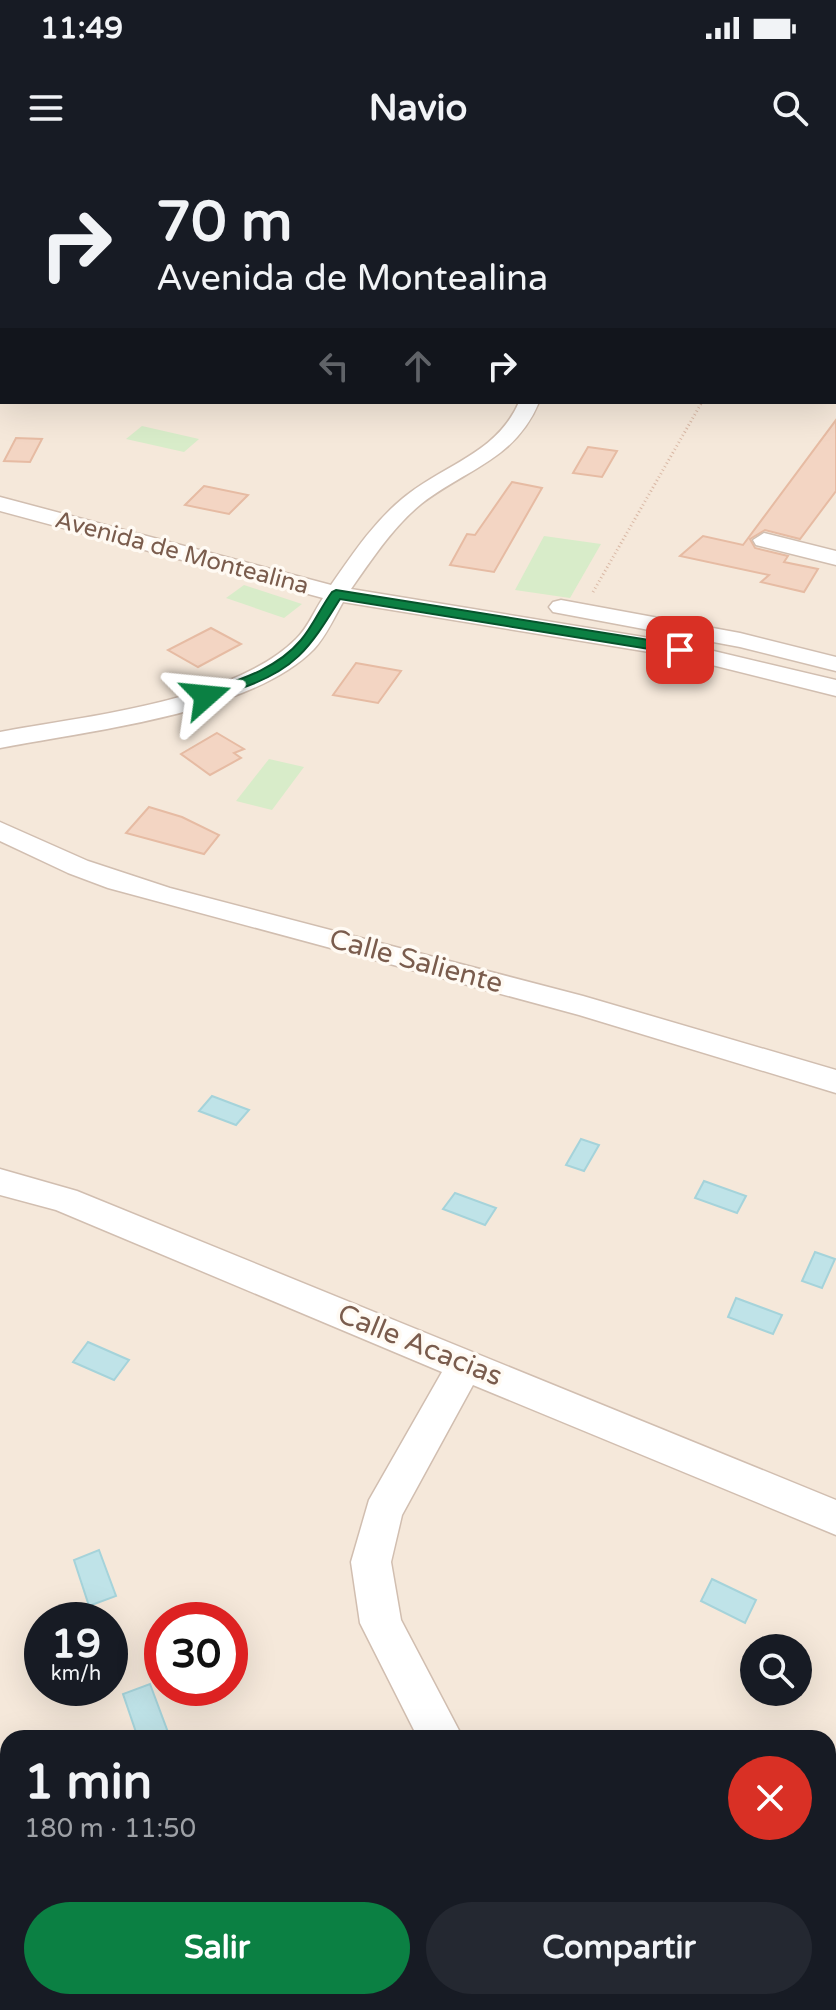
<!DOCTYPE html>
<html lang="es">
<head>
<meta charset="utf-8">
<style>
  body { margin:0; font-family:"Varela Round",sans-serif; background:#242831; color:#f1f3f6; height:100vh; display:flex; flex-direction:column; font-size:30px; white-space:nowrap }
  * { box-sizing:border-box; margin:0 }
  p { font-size:26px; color:#9ea1a6 }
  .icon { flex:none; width:44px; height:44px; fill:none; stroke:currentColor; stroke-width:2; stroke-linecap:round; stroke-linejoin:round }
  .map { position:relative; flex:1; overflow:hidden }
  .side { position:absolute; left:0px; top:1570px; width:836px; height:280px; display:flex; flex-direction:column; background:#171b24; border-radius:24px 24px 0 0; box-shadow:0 8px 32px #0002 }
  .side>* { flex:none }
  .top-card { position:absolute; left:0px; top:0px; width:836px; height:244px; box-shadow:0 8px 32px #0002; background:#171b24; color:#f1f3f6; overflow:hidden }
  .tools { position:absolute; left:740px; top:1474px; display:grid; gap:16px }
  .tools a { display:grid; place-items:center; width:72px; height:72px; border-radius:50%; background:#171b24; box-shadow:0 8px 32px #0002; font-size:40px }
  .speed { position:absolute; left:24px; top:1442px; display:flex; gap:16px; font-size:40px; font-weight:700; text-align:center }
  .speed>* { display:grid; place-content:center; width:104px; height:104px; border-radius:50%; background:#171b24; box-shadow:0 8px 32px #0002; line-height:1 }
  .speed small { font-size:20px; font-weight:400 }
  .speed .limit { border:12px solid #d22; background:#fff; color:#111 }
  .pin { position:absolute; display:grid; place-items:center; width:68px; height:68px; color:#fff; margin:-34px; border-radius:16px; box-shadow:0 4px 12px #0006 }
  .me { position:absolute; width:88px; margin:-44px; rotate:72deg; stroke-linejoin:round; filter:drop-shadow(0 0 6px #0008) }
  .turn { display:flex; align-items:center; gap:28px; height:168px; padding:0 24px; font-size:36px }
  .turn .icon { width:104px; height:104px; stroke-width:2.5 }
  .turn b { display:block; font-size:56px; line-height:68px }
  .lanes { display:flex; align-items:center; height:76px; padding:0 24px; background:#0003; justify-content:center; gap:40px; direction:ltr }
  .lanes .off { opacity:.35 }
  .round { display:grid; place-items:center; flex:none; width:84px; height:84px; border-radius:42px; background:#242831 }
  .overview { display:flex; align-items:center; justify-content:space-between; height:136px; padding:0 24px }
  h1 { font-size:48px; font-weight:700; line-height:60px }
  .primary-button { display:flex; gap:16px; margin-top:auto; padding:16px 24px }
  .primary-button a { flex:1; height:92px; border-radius:48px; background:#0b8043; color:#fff; font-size:32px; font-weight:700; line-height:92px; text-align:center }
  .primary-button a+a { background:#242831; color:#f1f3f6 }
  .status { display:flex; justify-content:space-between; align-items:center; height:56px; padding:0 40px; background:#171b24; direction:ltr }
  .status svg { height:22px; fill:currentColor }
  header { display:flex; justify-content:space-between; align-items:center; height:104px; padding:0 24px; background:#171b24; font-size:36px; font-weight:700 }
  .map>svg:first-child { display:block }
  .residential { fill:#f5e8da; fill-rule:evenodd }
  .green { fill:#d8ecc9 }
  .water { fill:#bfe3e8; stroke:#a5d3da; stroke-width:2 }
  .building { fill:#f3d5c3; stroke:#e6bba3; stroke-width:2 }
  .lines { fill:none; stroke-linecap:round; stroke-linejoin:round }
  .minor-casing { stroke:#d1beb0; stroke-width:3 }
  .path { stroke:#d9b8a5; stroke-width:3; stroke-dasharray:1 3; stroke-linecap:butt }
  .minor { fill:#fff; fill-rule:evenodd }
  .route { fill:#0b8043; stroke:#07532c; stroke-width:2 }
  .labels { text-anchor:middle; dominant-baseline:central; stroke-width:7; stroke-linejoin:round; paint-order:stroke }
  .far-street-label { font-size:24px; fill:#7a5c4d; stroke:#fffaf3 }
  .street-label { font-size:28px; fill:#7a5c4d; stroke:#fffaf3 }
</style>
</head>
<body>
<div class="status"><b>11:49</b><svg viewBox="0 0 49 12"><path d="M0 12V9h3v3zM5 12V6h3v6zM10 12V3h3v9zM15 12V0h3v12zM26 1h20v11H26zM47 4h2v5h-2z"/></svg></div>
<header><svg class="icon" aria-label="menu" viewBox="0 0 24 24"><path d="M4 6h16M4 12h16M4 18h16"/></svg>Navio<svg class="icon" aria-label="search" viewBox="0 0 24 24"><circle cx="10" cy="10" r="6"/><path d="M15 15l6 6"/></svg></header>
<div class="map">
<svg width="836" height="1850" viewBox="0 0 836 1850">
  <rect width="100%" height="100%" fill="#fdf6ec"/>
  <path class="residential" d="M 0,0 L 606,0 L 2,2 L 2,242 L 834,242 L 836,214 L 836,1850 L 0,1850 ZM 42,1460 L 110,1460 L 110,1528 L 42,1528 ZM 162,1460 L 230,1460 L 230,1528 L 162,1528 ZM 754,1488 L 798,1488 L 798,1532 L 754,1532 ZM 8,1578 L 828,1578 L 828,1842 L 8,1842 Z"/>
  <g class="green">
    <path d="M 606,0 L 836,0 L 836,214 L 834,2 L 601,2 Z"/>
    <path d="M 142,266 L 199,279 L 184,292 L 126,279 Z"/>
    <path d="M 544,376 L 601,384 L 570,438 L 515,430 Z"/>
    <path d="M 244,425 L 302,444 L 284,458 L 226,438 Z"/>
    <path d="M 269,599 L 304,607 L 272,650 L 236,641 Z"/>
  </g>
  <g class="water">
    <path d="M 212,936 L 249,950 L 236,965 L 199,951 Z"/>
    <path d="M 581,979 L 599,985 L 584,1011 L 566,1005 Z"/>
    <path d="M 704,1021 L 746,1036 L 737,1053 L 695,1038 Z"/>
    <path d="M 455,1033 L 496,1048 L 485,1065 L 443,1049 Z"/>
    <path d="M 815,1092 L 835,1099 L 822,1128 L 802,1121 Z"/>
    <path d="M 736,1138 L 782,1155 L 773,1174 L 728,1157 Z"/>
    <path d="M 88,1182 L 129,1200 L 114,1220 L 73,1202 Z"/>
    <path d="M 99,1390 L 116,1436 L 89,1446 L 74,1400 Z"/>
    <path d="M 712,1419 L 756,1440 L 745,1463 L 701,1441 Z"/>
    <path d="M 150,1524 L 169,1575 L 160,1578 L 138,1578 L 123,1534 Z"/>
  </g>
  <g class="building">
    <path d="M 836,260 L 836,331 L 800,379 L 765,370 L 750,379 L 755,388 L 788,396 L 784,402 L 818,409 L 804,432 L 761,422 L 769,415 L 680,396 L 703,376 L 743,385 Z"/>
    <path d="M 16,278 L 42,279 L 30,302 L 4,301 Z"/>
    <path d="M 588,287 L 617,291 L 602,317 L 573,313 Z"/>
    <path d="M 512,322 L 542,328 L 494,412 L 450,405 L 467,374 L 475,375 Z"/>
    <path d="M 204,326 L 248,335 L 229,354 L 185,345 Z"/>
    <path d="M 211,468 L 241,484 L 198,507 L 168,490 Z"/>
    <path d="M 356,503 L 401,511 L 378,543 L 333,535 Z"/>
    <path d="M 217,573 L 244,589 L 234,593 L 241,598 L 210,615 L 181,594 Z"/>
    <path d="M 149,647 L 182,657 L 219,675 L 204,694 L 126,673 Z"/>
  </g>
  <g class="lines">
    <g class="minor-casing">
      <g id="minor">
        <path d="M 193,0 L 215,0 L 217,2 L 195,2 Z"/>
        <path d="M 229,0 L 250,0 L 252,2 L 231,2 Z"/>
        <rect x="0" y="144" width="2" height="12"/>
        <path d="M 834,216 L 836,217 L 836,229 L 834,228 Z"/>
        <path d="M 519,242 L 539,242 C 515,300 466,309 421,344 C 393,367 372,399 351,429 L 680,483 L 836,520 L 836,536 L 680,497 L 343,442 C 334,458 326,476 314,489 C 251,554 87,571 0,588 L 0,572 C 85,556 233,542 296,479 C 308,468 314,451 323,438 L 0,351 L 0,337 L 331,425 C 352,395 373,363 402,339 C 442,305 497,294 519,242 Z"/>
        <path d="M 764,373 L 836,391 L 836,405 L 756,385 L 753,380 Z"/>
        <path d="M 561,440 L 740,473 L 836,497 L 836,511 L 740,487 L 553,452 L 549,447 L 553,442 Z"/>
        <path d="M 0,662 L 88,701 L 170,728 L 583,836 L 836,910 L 836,933 L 579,855 L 108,728 L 68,713 L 0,681 Z"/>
        <path d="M 0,1009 L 77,1031 L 836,1340 L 836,1375 L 473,1225 L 402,1355 L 391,1402 L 401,1460 L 463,1578 L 418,1578 L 360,1463 L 351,1402 L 369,1340 L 442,1212 L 56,1050 L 0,1035 Z"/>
        <path d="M 828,1787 L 836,1790 L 836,1838 L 828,1835 Z"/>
      </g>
    </g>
    <g class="path">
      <path d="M 720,0 L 732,2"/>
      <path d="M 593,432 L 702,242"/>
    </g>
    <use href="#minor" class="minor"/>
  </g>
  <path class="route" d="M 336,430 L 680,485 L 687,490 L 680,494 L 340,439 C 309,489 295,511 236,530 C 225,534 212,541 201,539 L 201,533 C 236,521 276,510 301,480 C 313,466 321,447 332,432 Z"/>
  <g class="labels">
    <g class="far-street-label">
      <text transform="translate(182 393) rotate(15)">Avenida de Montealina</text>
    </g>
    <g class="street-label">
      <text transform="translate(416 801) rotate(15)">Calle Saliente</text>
      <text transform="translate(420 1185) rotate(22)">Calle Acacias</text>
    </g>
  </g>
</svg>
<div class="tools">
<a><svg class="icon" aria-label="search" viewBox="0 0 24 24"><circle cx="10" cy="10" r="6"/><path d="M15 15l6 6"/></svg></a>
</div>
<div class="speed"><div>19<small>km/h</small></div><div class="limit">30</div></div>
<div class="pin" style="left:680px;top:490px;background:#d93025"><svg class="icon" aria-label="arrive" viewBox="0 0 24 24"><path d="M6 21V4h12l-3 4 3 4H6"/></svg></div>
<svg class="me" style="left:206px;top:536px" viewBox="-20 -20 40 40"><path d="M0-17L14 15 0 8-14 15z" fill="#0b8043" stroke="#fff" stroke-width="4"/></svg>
<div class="top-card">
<div class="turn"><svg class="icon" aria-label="right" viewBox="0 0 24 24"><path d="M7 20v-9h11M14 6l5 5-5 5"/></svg><div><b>70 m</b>Avenida de Montealina</div></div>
<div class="lanes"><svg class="icon off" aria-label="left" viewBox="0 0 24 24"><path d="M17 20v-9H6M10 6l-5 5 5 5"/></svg><svg class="icon off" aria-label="ahead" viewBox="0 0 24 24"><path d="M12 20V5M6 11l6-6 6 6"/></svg><svg class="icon" aria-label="right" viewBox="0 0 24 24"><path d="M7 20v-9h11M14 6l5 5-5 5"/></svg></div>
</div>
<section class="side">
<div class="overview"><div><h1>1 min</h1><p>180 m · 11:50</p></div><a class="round" style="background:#d93025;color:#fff"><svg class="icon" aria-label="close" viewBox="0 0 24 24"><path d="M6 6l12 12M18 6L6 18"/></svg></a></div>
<div class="primary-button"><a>Salir</a><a>Compartir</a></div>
</section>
</div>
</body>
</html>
